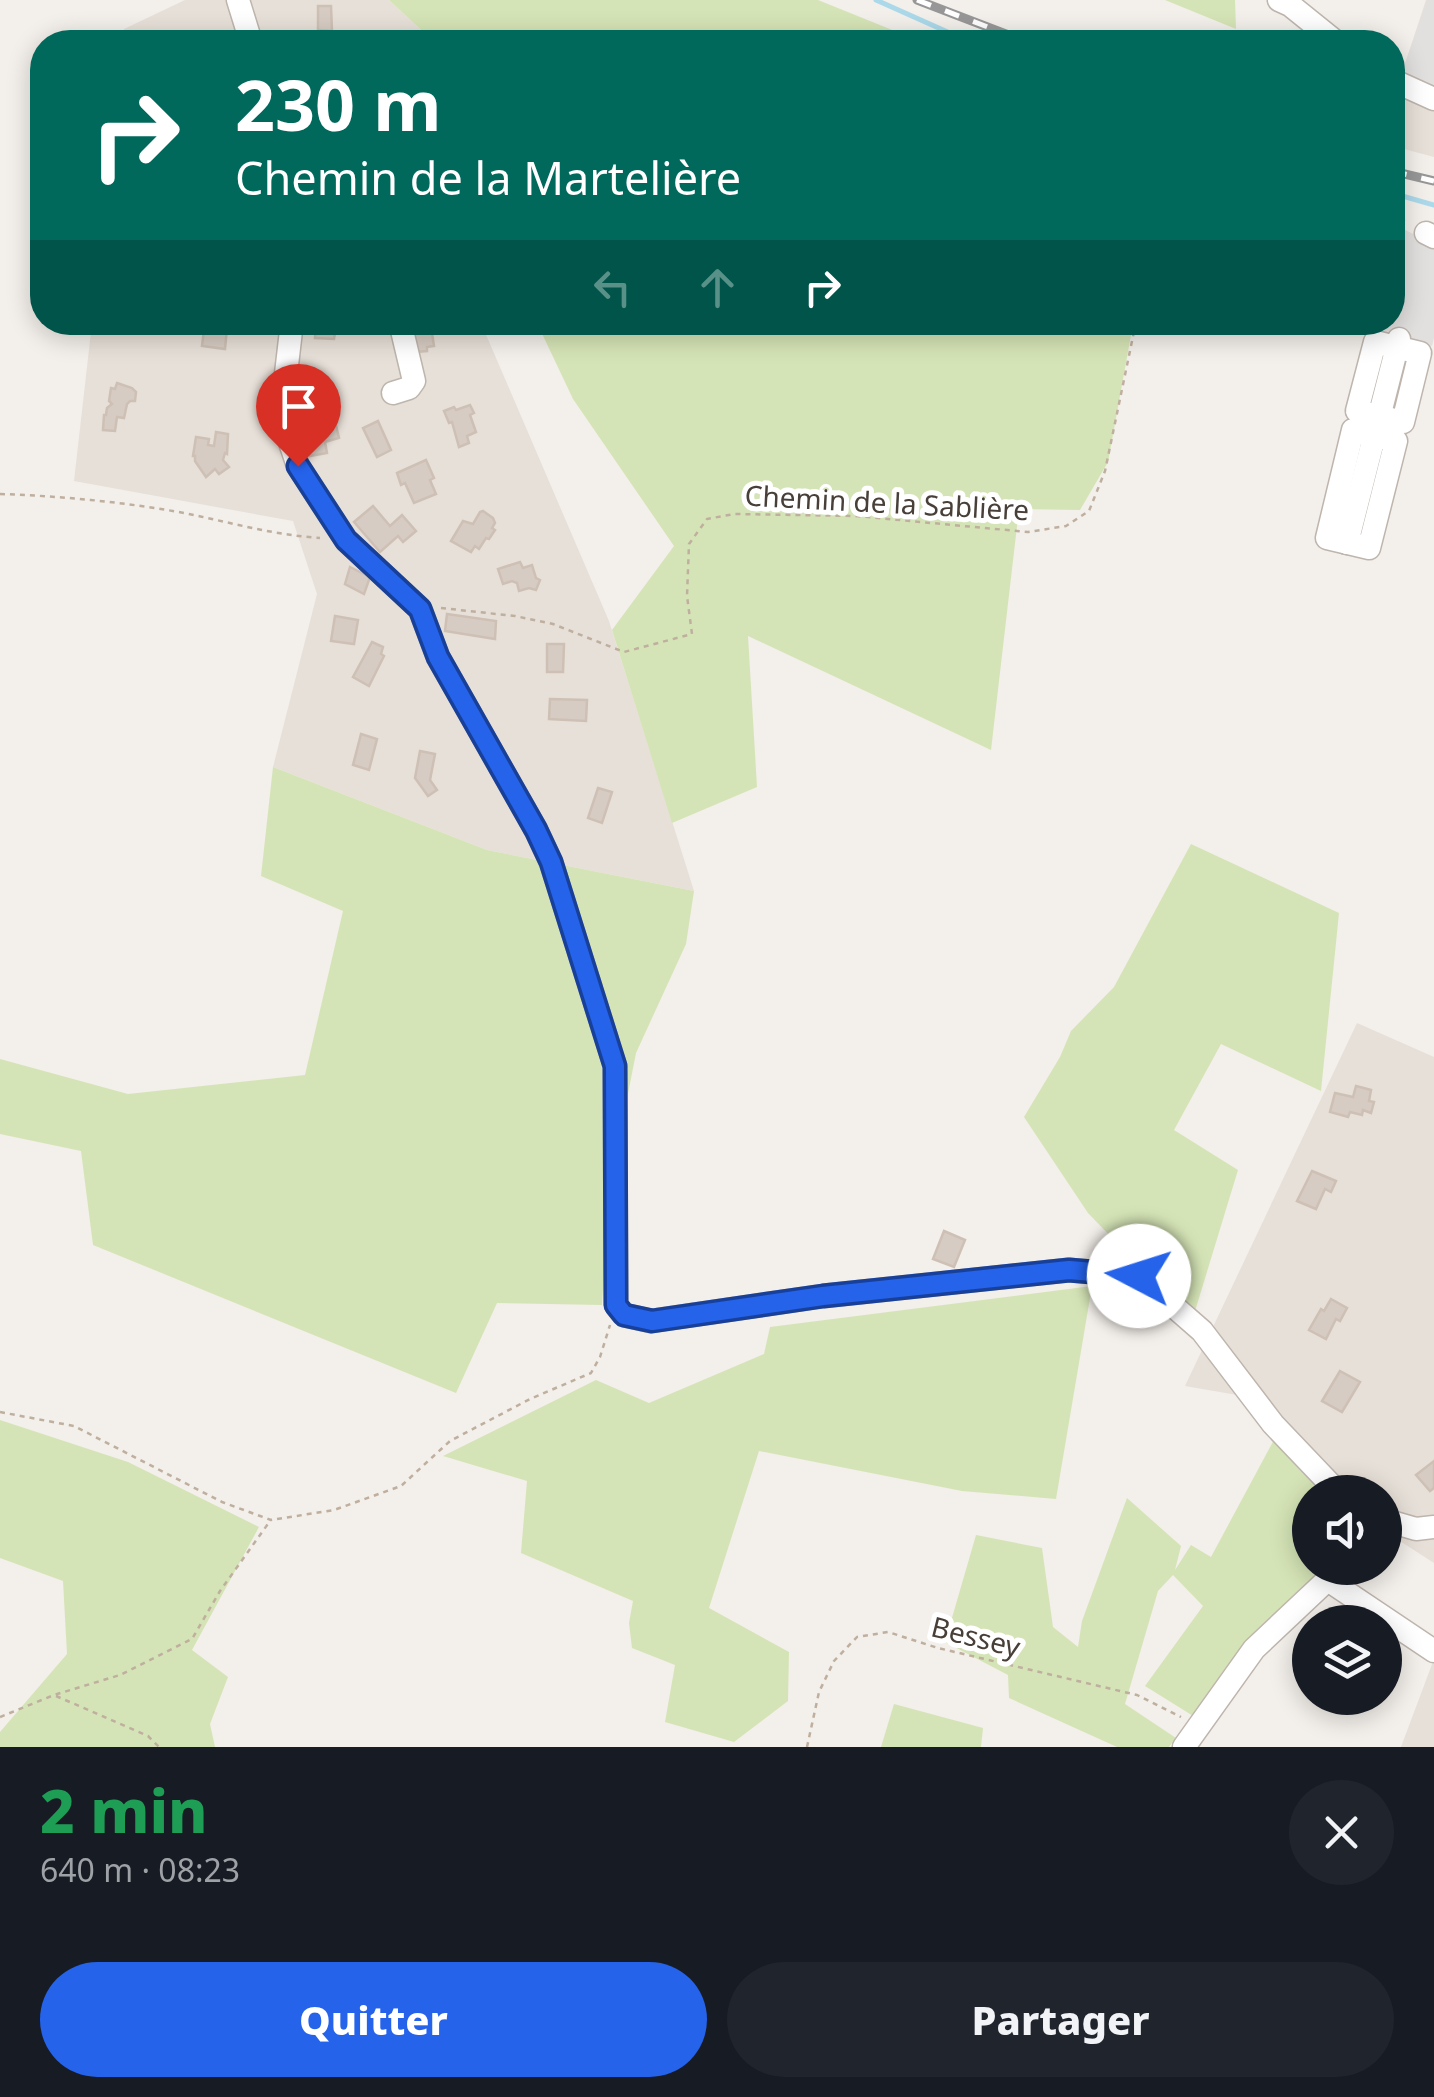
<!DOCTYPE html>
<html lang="fr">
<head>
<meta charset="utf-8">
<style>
  body { margin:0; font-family:"Noto Sans",sans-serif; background:#20242c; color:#f1f3f6; height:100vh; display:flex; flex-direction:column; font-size:38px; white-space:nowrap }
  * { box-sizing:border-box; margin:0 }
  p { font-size:32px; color:#9ea1a6 }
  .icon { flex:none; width:55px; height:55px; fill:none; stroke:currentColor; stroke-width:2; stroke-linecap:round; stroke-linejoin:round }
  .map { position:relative; height:1747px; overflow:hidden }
  .details { display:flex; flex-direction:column; background:#171b24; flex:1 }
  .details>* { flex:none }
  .top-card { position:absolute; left:30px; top:30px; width:1375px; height:305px; border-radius:40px; box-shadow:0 5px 25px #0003; background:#00695c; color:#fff; overflow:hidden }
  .tools { position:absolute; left:1292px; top:1475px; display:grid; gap:20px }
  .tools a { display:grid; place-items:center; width:110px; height:110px; border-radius:50%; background:#171b24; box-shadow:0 5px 25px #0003; font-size:50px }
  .pin { position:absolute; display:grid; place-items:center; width:85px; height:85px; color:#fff; margin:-102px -42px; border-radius:50% 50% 50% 0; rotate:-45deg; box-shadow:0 0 10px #0007 }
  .pin .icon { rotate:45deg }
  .me { position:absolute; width:110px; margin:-55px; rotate:275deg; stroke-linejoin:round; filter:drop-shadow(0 0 8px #0008) }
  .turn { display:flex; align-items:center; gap:35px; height:210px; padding:0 40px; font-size:45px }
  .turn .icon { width:130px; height:130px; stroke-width:2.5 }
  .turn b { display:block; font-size:70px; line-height:85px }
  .lanes { display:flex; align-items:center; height:95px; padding:0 40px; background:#0003; justify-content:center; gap:50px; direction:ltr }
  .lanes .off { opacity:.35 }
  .round { display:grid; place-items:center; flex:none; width:105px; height:105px; border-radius:52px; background:#20242c }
  .summary { display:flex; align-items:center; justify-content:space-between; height:170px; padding:0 40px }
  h1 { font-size:60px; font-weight:800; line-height:75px; color:#1e9e55 }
  .cta { display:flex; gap:20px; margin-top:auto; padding:20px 40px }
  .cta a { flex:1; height:115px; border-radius:60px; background:#2563eb; color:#fff; font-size:40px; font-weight:800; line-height:115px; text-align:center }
  .cta a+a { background:#20242c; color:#f1f3f6 }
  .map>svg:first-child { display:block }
  .residential { fill:#e7e0d8 }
  .green { fill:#d5e4b6 }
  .parking { fill:#e2e0de }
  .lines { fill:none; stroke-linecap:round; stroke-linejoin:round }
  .stream { stroke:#abd9ea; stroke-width:5 }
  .building { fill:#d7ccc3; stroke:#cec0b4; stroke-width:2.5 }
  .minor-casing { stroke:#beb5ad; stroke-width:25 }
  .path { stroke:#bfaf9f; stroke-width:2.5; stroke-dasharray:5 5; stroke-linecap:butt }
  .minor { stroke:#fff; stroke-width:22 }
  .rail-casing { stroke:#979797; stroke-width:9 }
  .rail { stroke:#fff; stroke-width:5; stroke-dasharray:15; stroke-linecap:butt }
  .route-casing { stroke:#184099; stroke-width:25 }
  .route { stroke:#2563eb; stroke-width:18 }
  .labels { text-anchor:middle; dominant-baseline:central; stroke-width:10; stroke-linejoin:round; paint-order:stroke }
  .street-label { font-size:28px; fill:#473f38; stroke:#fff }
</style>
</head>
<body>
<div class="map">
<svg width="1434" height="1747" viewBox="0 0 1434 1747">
  <rect width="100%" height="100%" fill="#f3efea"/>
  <g class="residential">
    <path d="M 185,0 L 389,0 L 434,42 L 123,42 L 124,29 Z"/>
    <path d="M 1426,0 L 1434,0 L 1434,157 L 1393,146 L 1393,77 L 1400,79 Z"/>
    <path d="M 92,323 L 481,323 L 609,621 L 694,891 L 487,850 L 273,767 L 317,594 L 293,521 L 74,481 Z"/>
    <path d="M 1357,1023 L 1434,1057 L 1434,1563 L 1392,1536 L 1385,1529 L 1385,1492 L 1351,1492 L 1328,1467 L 1237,1395 L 1185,1386 Z"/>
    <path d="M 1434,1659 L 1434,1747 L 1401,1747 Z"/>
  </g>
  <g class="green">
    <path d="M 389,0 L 818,0 L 922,42 L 434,42 Z"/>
    <path d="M 1165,0 L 1235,0 L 1236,29 Z"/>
    <path d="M 1130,322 L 1133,324 L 1108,462 L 1080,510 L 1019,509 L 991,750 L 748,636 L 757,787 L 672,823 L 612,630 L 674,546 L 573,399 L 537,323 Z"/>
    <path d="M 273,767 L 487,850 L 694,891 L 686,944 L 636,1053 L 609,1190 L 602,1305 L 497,1303 L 456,1393 L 93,1245 L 81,1151 L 0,1134 L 0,1059 L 128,1094 L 305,1075 L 343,911 L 261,876 Z"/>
    <path d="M 1191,844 L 1339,913 L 1321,1091 L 1221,1044 L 1174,1130 L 1238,1170 L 1192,1321 L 1088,1213 L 1024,1117 L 1060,1057 L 1071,1031 L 1114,987 Z"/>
    <path d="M 1092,1286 L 1056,1499 L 962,1491 L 759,1451 L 709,1608 L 789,1652 L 788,1701 L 734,1742 L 665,1722 L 675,1665 L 632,1648 L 629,1623 L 633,1601 L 521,1553 L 527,1481 L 443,1456 L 596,1380 L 649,1403 L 764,1354 L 770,1327 Z"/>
    <path d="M 0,1420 L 128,1462 L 259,1527 L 192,1650 L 228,1677 L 210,1724 L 215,1747 L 0,1747 L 0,1732 L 67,1654 L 63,1581 L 0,1558 Z"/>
    <path d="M 1276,1436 L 1330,1492 L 1310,1492 L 1310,1568 L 1326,1568 L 1198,1719 L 1145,1686 L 1203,1606 L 1173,1575 L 1158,1591 L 1125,1704 L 1176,1738 L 1169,1747 L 1117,1747 L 1009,1698 L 1008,1675 L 945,1642 L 976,1535 L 1042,1548 L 1053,1627 L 1078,1647 L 1082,1621 L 1127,1498 L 1181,1546 L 1175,1570 L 1191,1545 L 1211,1557 Z"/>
    <path d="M 894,1704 L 983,1728 L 981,1747 L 881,1747 Z"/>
  </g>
  <g class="parking">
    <path d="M 1427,0 L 1434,0 L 1434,91 L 1400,78 Z"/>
    <path d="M 1399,227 L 1434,244 L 1434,338 L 1432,346 L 1368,331 L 1370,323 L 1392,322 L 1393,247 Z"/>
  </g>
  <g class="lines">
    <g class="stream">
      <path d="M 876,0 L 970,42"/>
      <path d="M 1392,193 L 1434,205"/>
    </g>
  </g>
  <g class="building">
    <path d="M 318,6 L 331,6 L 332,31 L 318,30 Z"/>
    <path d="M 205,322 L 221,322 L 221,327 L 227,328 L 225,349 L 202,346 Z"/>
    <path d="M 316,322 L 337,322 L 334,339 L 315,338 Z"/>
    <path d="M 411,322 L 435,324 L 436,333 L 432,333 L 434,346 L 427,347 L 427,351 L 416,352 Z"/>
    <path d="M 117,383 L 132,388 L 136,392 L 135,401 L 130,401 L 127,404 L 124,418 L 117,417 L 115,431 L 103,430 L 104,415 L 106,415 L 107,408 L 112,404 L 109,401 L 111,388 L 115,389 Z"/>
    <path d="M 470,405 L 474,413 L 470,415 L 476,432 L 467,436 L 469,443 L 459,447 L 452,422 L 449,423 L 444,411 L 454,407 L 456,410 Z"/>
    <path d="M 335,421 L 339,438 L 325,442 L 327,453 L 310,456 L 304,429 Z"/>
    <path d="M 378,421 L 391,450 L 377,457 L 363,428 Z"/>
    <path d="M 216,432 L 228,434 L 227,454 L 225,453 L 223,460 L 229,467 L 219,474 L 215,469 L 206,477 L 195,461 L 195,456 L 193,456 L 196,437 L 209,439 L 208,445 L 214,446 Z"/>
    <path d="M 426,460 L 434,478 L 430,480 L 436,494 L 414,503 L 405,483 L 401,485 L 397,473 Z"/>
    <path d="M 373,506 L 390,526 L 402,515 L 416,531 L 403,542 L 398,536 L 380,552 L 354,522 Z"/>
    <path d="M 483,511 L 493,518 L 495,523 L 492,528 L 495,530 L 489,539 L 486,538 L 479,549 L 475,546 L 471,552 L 451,541 L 463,521 L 473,524 L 480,512 Z"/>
    <path d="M 520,562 L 523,568 L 532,565 L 536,578 L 540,580 L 536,590 L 529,588 L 519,591 L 517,583 L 512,581 L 503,584 L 498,569 Z"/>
    <path d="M 350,567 L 370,577 L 364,594 L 345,584 Z"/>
    <path d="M 447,614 L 496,621 L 495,639 L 445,631 Z"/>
    <path d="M 335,616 L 358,620 L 354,644 L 331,641 Z"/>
    <path d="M 372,642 L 383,647 L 381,654 L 384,656 L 369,686 L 353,677 Z"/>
    <path d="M 547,644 L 564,644 L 563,672 L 547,672 Z"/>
    <path d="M 550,699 L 587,700 L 586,721 L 549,719 Z"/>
    <path d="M 361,734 L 377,739 L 369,770 L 353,765 Z"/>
    <path d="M 420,751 L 435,754 L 430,780 L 437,790 L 428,796 L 415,778 Z"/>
    <path d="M 598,788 L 612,792 L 602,823 L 588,818 Z"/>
    <path d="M 1356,1086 L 1371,1090 L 1369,1101 L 1374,1102 L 1371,1113 L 1363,1110 L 1362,1115 L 1350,1112 L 1348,1117 L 1330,1112 L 1335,1093 L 1353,1097 Z"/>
    <path d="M 1312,1171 L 1336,1181 L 1331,1192 L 1325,1189 L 1316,1209 L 1297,1201 Z"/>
    <path d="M 944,1231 L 965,1240 L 954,1267 L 933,1259 Z"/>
    <path d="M 1331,1299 L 1347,1308 L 1340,1321 L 1336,1319 L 1326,1339 L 1309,1330 L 1321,1309 L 1324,1311 Z"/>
    <path d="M 1340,1371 L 1360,1382 L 1342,1412 L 1322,1401 Z"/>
    <path d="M 1434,1461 L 1434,1488 L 1430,1491 L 1416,1475 Z"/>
  </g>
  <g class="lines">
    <g class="minor-casing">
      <g id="minor">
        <path d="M 238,0 L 251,42"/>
        <path d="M 1279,0 L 1290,5 L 1336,42"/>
        <path d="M 1392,80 L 1434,99"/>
        <path d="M 1426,233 L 1434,237"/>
        <path d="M 292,322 L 282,408 L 283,422 L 298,466 L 346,540 L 420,609 L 438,657 L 536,830 L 551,862 L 615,1066 L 616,1305 L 624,1315 L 651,1321 L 823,1296 L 1069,1270 L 1139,1276 L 1202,1331 L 1273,1424 L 1334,1488 L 1342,1492"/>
        <path d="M 1375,342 L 1420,353 L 1403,422 L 1357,411 Z"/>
        <path d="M 393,393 L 409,388 L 414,381 L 400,322"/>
        <path d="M 1353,430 L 1396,441 L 1369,548 L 1327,538 Z"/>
        <path d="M 1347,543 L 1399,339"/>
        <path d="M 1385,1520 L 1416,1529 L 1434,1527"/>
        <path d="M 1328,1580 L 1434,1651"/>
        <path d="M 1184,1747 L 1254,1649 L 1340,1568"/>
      </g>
    </g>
    <g class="path">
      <path d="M 1392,213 L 1408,223"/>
      <path d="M 0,494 C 61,496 124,502 184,513 C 229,522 273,535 320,538"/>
      <path d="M 441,608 L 515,616 L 553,624 L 624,652 L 692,634 L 687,596 L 689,544 L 707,519 L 734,514 L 856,516 L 1028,532 L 1066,526 L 1089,511 L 1105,471 L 1136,322"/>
      <path d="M 0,1412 L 74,1426 L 222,1502 L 271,1520 L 334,1510 L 401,1486 L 450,1441 L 530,1399 L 591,1373 L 600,1357 L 610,1325"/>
      <path d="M 56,1696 L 148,1736 L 159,1747"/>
      <path d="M 0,1717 L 54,1695 L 120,1675 L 192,1639 L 220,1591 L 270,1521"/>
      <path d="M 807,1747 L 819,1692 L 834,1661 L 857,1637 L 888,1632 L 938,1648 L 1137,1695 L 1181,1717"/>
    </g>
    <use href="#minor" class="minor"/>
    <g class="rail-casing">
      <g id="rail">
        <path d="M 917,0 L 1027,42"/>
        <path d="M 1392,171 L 1434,181"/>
      </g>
    </g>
    <use href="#rail" class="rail"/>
  </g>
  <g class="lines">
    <g class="route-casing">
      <path id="route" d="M 298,466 L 346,540 L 420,609 L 438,657 L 536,830 L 551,862 L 615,1066 L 616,1305 L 624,1315 L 652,1321 L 823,1296 L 1069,1270 L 1139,1276"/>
    </g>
    <use href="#route" class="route"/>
  </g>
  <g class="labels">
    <g class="street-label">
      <text transform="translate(887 502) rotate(3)">Chemin de la Sablière</text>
      <text transform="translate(976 1636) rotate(14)">Bessey</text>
    </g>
  </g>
</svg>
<div class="tools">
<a><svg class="icon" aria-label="sound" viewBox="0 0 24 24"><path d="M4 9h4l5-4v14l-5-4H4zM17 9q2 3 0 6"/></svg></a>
<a><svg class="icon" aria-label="layers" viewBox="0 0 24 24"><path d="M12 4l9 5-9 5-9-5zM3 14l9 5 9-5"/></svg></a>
</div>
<div class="pin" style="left:298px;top:466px;background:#d93025"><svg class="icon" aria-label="arrive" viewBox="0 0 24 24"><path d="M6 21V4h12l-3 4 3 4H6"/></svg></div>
<svg class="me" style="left:1139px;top:1276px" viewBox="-20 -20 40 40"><circle r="19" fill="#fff"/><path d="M0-13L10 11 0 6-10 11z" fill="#2563eb"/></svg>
<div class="top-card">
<div class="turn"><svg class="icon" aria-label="right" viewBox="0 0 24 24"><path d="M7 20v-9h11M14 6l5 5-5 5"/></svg><div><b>230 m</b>Chemin de la Martelière</div></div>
<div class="lanes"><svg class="icon off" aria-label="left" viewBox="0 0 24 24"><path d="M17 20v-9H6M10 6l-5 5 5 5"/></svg><svg class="icon off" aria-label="ahead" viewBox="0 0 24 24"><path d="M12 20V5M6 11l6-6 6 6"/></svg><svg class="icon" aria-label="right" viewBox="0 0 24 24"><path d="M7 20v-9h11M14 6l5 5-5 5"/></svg></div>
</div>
</div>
<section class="details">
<div class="summary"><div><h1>2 min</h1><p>640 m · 08:23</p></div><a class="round"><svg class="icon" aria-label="close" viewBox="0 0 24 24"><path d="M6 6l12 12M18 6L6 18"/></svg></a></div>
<div class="cta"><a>Quitter</a><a>Partager</a></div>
</section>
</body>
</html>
